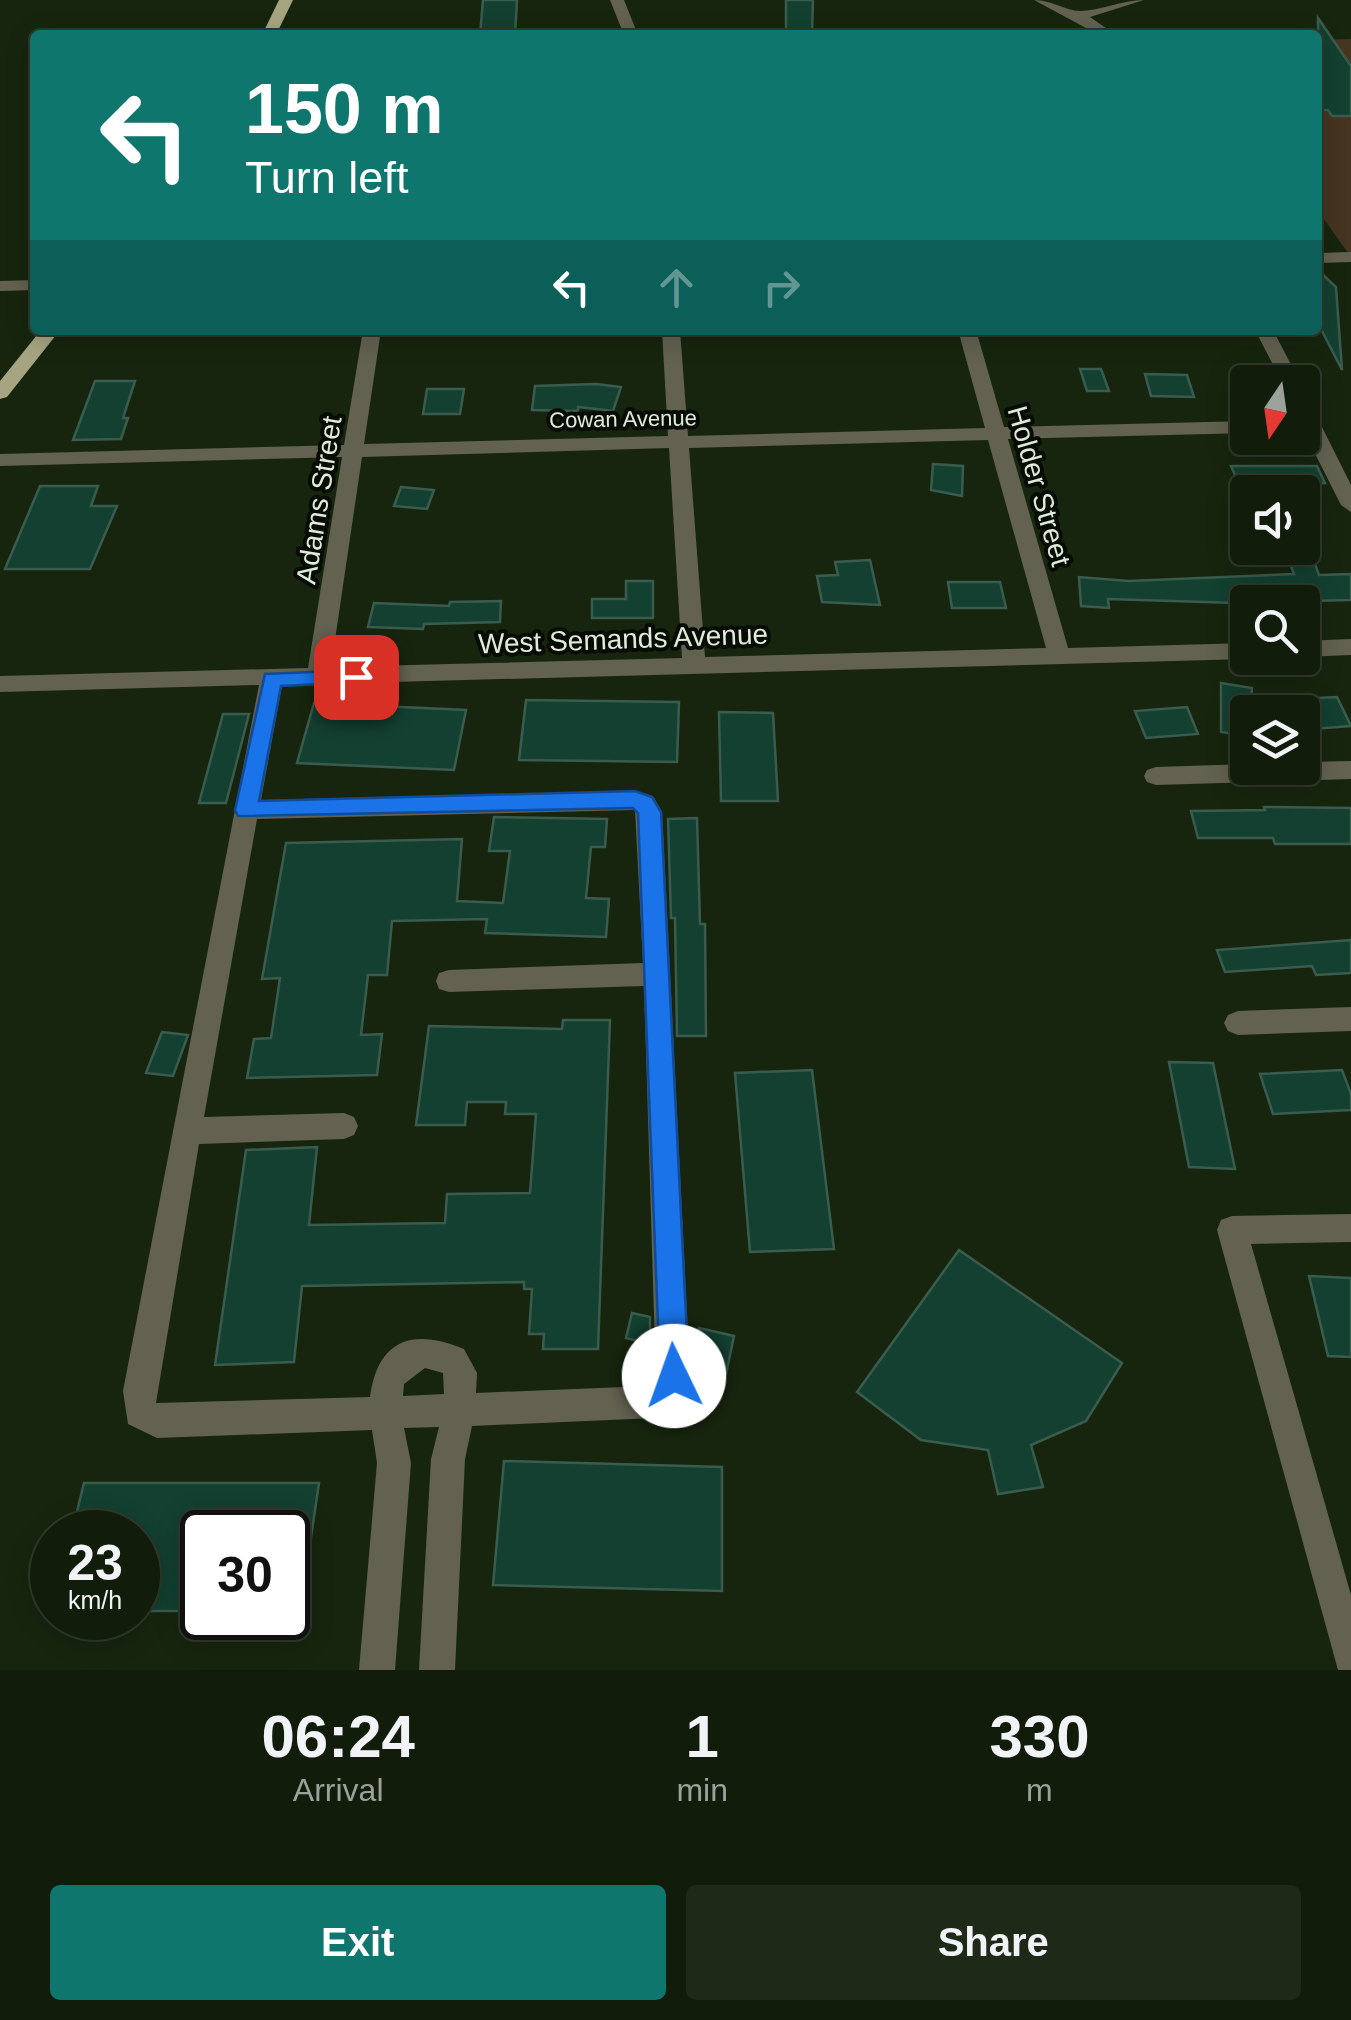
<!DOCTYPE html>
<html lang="en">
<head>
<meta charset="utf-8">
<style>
  body { margin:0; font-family:Helvetica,sans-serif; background:#1e2918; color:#f1f3f6; height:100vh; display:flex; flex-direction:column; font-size:38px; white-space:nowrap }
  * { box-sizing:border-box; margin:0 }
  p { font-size:32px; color:#9ca19c }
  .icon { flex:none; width:55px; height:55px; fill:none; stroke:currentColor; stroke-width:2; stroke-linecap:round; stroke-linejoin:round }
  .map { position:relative; height:1670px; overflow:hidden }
  .sheet { display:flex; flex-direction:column; background:#111c0a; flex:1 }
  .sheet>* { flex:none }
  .top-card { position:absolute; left:30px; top:30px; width:1292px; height:305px; border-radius:10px; box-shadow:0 5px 25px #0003,0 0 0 2px #303a2b; background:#0f766e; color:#fff; overflow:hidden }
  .needle { width:65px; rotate:193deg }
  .tools { position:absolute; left:1230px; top:365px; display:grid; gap:20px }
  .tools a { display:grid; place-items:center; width:90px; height:90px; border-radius:10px; background:#111c0a; box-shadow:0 5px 25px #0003,0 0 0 2px #303a2b; font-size:50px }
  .speed { position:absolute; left:30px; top:1510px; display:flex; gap:20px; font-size:50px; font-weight:700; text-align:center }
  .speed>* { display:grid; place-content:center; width:130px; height:130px; border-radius:50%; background:#111c0a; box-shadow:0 5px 25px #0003,0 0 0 2px #303a2b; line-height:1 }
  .speed small { font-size:25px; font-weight:400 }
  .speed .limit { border:5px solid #111; border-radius:15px; background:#fff; color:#111 }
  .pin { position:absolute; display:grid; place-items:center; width:85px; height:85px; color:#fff; margin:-42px; border-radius:20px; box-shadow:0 5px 15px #0006 }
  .me { position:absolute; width:110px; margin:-55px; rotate:357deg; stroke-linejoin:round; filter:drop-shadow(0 0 8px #0008) }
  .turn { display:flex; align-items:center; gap:35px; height:210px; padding:0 50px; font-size:45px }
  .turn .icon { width:130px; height:130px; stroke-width:2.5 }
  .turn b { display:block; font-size:70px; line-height:85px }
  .lanes { display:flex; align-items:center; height:95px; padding:0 50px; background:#0003; justify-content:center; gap:50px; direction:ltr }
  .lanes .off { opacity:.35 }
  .eta { display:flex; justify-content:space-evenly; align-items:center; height:170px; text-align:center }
  .eta b { font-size:60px; font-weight:800; line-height:70px }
  .button { display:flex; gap:20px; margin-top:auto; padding:20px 50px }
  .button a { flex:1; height:115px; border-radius:10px; background:#0f766e; color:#fff; font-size:40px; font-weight:800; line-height:115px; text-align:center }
  .button a+a { background:#1e2918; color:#f1f3f6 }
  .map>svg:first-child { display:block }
  .green { fill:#453521 }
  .building { fill:#134031; stroke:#3a5c4e; stroke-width:2.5 }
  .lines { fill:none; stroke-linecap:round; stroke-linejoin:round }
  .street { fill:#636251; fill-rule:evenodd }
  .primary { fill:#a6a481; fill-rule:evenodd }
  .route { fill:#1a73e8; stroke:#114b97; stroke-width:2.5 }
  .labels { text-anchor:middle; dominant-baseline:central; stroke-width:8; stroke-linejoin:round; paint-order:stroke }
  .far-street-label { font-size:22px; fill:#e0ebdb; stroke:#060c04 }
  .street-label { font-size:28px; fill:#e0ebdb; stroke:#060c04 }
</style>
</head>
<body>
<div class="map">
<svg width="1351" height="1670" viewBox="0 0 1351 1670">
  <rect width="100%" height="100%" fill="#17250e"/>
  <path class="green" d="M 1351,39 L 1351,257 L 1318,211 L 1318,40 Z"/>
  <g class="building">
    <path d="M 483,0 L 517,0 L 515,35 L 480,35 Z"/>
    <path d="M 786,0 L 813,0 L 812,35 L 786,35 Z"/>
    <path d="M 1318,18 L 1351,66 L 1351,116 L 1332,116 L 1328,110 L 1318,110 Z"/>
    <path d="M 1318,270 L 1336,287 L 1342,370 L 1322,331 L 1318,331 Z"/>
    <path d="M 1080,369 L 1101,369 L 1109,391 L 1087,391 Z"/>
    <path d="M 1145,374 L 1187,375 L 1194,397 L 1151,396 Z"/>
    <path d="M 95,381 L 135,381 L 123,418 L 128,418 L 121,439 L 73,440 Z"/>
    <path d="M 596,384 L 621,387 L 613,411 L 578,407 L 578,411 L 532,410 L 535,386 Z"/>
    <path d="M 427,389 L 464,389 L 460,414 L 423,414 Z"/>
    <path d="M 933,464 L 963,466 L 962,496 L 931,490 Z"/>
    <path d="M 1231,466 L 1317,466 L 1325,483 L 1240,486 Z"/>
    <path d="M 40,486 L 98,486 L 91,506 L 117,506 L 90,569 L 5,569 Z"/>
    <path d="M 401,487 L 434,490 L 427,509 L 394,506 Z"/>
    <path d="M 1284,548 L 1309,548 L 1319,575 L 1351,574 L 1351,600 L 1310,601 L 1308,595 L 1252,597 L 1252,602 L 1236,603 L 1108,599 L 1109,608 L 1081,606 L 1079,577 L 1129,581 L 1294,574 Z"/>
    <path d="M 870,560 L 880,605 L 822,602 L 817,576 L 838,575 L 835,562 Z"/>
    <path d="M 626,581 L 653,581 L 653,618 L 592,618 L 592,599 L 626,599 Z"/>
    <path d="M 948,582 L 1000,582 L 1006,608 L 952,608 Z"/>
    <path d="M 501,601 L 500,622 L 424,624 L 423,629 L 368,627 L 374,603 L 449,606 L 450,602 Z"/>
    <path d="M 1221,683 L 1252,688 L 1248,736 L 1221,732 Z"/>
    <path d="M 1337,697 L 1351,726 L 1313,729 L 1298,699 Z"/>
    <path d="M 526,700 L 679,702 L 677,762 L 519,760 Z"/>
    <path d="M 314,703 L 466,710 L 454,770 L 297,763 Z"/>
    <path d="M 1187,707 L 1198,734 L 1146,738 L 1135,711 Z"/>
    <path d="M 719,712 L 773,713 L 778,801 L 721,801 Z"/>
    <path d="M 223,714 L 249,714 L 226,803 L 199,803 Z"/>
    <path d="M 1264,807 L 1351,808 L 1351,844 L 1275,844 L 1273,838 L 1198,838 L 1191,811 L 1265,810 Z"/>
    <path d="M 494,817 L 607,819 L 605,847 L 591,847 L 586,898 L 609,899 L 606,937 L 485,933 L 487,919 L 392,921 L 387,975 L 368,975 L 361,1035 L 382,1034 L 377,1075 L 247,1078 L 254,1039 L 271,1038 L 280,978 L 262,979 L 286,843 L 462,839 L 457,901 L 503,903 L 510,851 L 489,851 Z"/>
    <path d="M 697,818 L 700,924 L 705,924 L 706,1036 L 677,1036 L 675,918 L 671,918 L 668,819 Z"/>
    <path d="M 1351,940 L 1351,973 L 1316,975 L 1312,966 L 1225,972 L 1217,950 Z"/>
    <path d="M 563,1020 L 610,1020 L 598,1349 L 543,1349 L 544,1334 L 529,1334 L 532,1289 L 524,1289 L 524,1282 L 302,1286 L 294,1362 L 215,1365 L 246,1150 L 317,1147 L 309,1225 L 445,1223 L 447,1194 L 530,1193 L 536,1114 L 505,1114 L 506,1102 L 467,1102 L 465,1125 L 416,1125 L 429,1026 L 562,1029 Z"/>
    <path d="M 162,1032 L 188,1035 L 173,1076 L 146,1073 Z"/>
    <path d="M 1169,1062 L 1213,1063 L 1235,1169 L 1189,1167 Z"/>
    <path d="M 812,1070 L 834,1249 L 750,1252 L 735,1073 Z"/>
    <path d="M 1342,1070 L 1351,1094 L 1351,1110 L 1273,1114 L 1260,1074 Z"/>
    <path d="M 959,1250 L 1122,1363 L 1086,1421 L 1031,1445 L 1043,1487 L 998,1494 L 988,1450 L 921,1440 L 857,1392 Z"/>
    <path d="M 1309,1276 L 1351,1278 L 1351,1357 L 1328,1356 Z"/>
    <path d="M 632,1313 L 650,1317 L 650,1344 L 626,1338 Z"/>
    <path d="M 699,1328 L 734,1336 L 726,1374 L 693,1367 Z"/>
    <path d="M 504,1461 L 722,1467 L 722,1591 L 493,1585 Z"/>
    <path d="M 84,1483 L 319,1483 L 299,1619 L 288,1618 L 288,1532 L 202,1532 L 202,1611 L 138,1611 L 138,1532 L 72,1532 Z"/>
  </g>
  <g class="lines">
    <g class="street">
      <path d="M 610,0 L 624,0 L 638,35 L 624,35 Z"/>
      <path d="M 1034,0 C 1052,0 1066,11 1080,11 C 1100,11 1122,0 1144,0 L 1090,17 L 1116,35 L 1099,35 Z"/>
      <path d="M 1351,252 L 1351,262 L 1318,263 L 1318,253 Z"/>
      <path d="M 35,280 L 35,290 L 0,291 L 0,281 Z"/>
      <path d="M 363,330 L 381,330 L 364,444 L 668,436 L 662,330 L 680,330 L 688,436 L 985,428 L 958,330 L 976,330 L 1004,427 L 1248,421 L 1248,433 L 1008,439 L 1068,648 L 1248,643 L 1248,658 L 1253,658 L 1248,659 L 282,685 L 261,800 L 635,791 L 653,796 L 662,812 L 690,1376 L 679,1403 L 654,1418 L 472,1426 L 465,1459 L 455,1670 L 419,1670 L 431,1459 L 439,1427 L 404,1428 L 411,1463 L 395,1670 L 359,1670 L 377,1463 L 372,1430 L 157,1438 L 128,1424 L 123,1391 L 259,685 L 0,692 L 0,676 L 308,668 L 342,457 L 0,466 L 0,454 L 344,445 ZM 988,440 L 1046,648 L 705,657 L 689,448 ZM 669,448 L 682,658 L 331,667 L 362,457 ZM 635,810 L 643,963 L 449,970 L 439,973 L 436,981 L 439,989 L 449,992 L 644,986 L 656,1381 L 649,1386 L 476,1393 L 477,1373 L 464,1349 C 414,1328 378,1338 370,1397 L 156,1403 L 199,1144 L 344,1139 L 354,1135 L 358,1126 L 354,1117 L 344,1113 L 204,1117 L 257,819 ZM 425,1368 L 443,1373 L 444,1394 L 403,1396 L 404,1384 Z"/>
      <path d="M 1255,330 L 1273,330 L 1300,382 L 1282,382 Z"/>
      <path d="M 1302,401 L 1312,407 L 1351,485 L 1351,512 L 1341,505 L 1302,428 Z"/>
      <path d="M 1351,639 L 1351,655 L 1302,657 L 1302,641 Z"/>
      <path d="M 1351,761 L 1351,779 L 1156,785 L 1147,782 L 1144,776 L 1147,770 L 1156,767 L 1248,764 L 1248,768 L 1302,768 L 1302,762 Z"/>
      <path d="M 1351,1007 L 1351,1031 L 1238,1035 L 1228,1031 L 1224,1023 L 1228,1015 L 1238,1011 Z"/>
      <path d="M 1351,1214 L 1351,1242 L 1251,1244 L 1351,1595 L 1351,1670 L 1338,1670 L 1217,1230 L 1221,1220 L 1232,1216 Z"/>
    </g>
    <g class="primary">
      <path d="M 279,0 L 293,0 L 276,35 L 262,35 Z"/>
      <path d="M 41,330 L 60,330 L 7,397 L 0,399 L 0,381 Z"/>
    </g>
  </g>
  <path class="route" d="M 356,670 L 363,672 L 366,677 L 363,682 L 281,686 L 259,801 L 635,791 L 652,797 L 661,812 L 689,1376 L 685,1387 L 674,1391 L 664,1387 L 660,1376 L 638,813 L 633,808 L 238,816 L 235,810 L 265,674 Z"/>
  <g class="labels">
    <g class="far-street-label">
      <text transform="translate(623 419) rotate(-1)">Cowan Avenue</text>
    </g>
    <g class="street-label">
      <text transform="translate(1039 486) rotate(74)">Holder Street</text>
      <text transform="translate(319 500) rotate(-81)">Adams Street</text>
      <text transform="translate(623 639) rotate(-2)">West Semands Avenue</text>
    </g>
  </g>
</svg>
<div class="tools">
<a><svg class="needle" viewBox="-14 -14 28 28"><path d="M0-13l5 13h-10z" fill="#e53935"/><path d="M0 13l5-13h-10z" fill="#9ca19c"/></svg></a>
<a><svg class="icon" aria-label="sound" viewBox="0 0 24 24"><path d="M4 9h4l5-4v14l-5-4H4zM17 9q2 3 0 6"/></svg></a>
<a><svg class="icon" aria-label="search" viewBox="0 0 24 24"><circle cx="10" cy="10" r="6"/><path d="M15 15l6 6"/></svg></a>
<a><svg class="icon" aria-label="layers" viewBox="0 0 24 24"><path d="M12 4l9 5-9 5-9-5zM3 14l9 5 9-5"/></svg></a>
</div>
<div class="speed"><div>23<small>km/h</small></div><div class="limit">30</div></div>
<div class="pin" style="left:356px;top:677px;background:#d93025"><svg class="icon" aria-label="arrive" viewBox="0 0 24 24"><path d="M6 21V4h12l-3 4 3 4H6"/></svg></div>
<svg class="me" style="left:674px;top:1376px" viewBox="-20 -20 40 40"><circle r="19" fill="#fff"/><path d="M0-13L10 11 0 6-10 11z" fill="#1a73e8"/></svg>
<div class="top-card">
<div class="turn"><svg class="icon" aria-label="left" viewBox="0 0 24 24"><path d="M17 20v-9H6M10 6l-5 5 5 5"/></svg><div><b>150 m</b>Turn left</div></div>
<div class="lanes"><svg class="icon" aria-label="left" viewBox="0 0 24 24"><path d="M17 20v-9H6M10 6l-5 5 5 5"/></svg><svg class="icon off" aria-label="ahead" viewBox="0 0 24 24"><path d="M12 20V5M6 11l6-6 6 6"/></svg><svg class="icon off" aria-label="right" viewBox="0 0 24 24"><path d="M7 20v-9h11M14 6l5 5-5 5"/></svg></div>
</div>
</div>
<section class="sheet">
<div class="eta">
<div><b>06:24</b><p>Arrival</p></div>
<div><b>1</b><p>min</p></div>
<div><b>330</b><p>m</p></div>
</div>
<div class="button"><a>Exit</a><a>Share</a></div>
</section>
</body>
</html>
